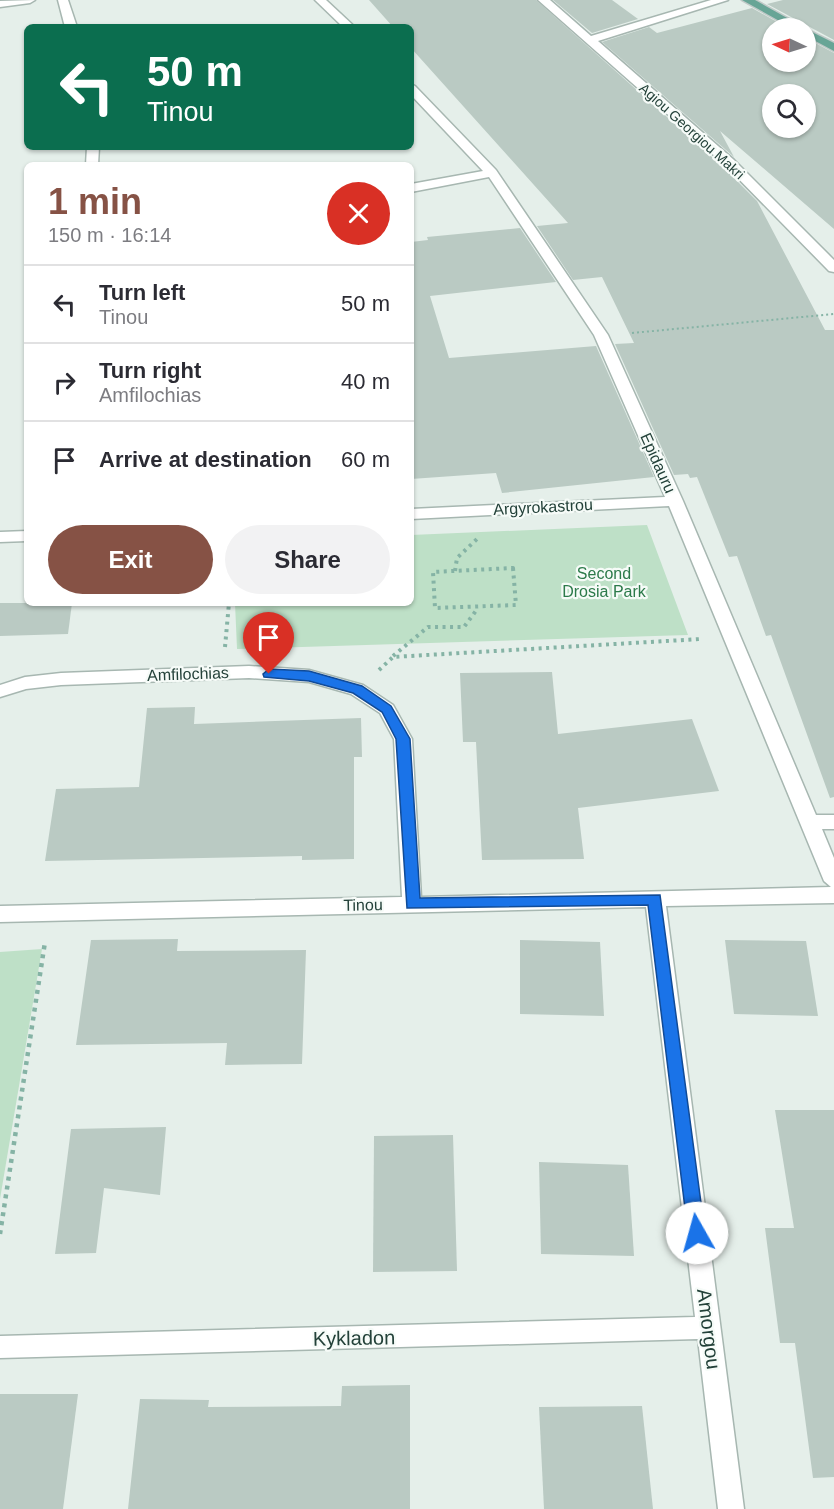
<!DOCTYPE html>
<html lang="en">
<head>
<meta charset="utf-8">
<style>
  body { margin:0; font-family:Arial,sans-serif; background:#f2f2f3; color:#2b2b33; height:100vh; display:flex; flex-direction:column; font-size:22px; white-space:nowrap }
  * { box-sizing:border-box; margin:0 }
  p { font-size:20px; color:#7c7c81 }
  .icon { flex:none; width:33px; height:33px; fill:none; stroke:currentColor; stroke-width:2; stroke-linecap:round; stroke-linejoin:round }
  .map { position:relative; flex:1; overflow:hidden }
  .details { position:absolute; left:24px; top:162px; width:390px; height:444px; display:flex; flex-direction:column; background:#fff; border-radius:9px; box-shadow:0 2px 4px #0004 }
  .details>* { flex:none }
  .top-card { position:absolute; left:24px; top:24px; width:390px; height:126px; border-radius:9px; box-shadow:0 2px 4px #0004; background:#0b6e4f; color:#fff; overflow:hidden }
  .needle { width:39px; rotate:274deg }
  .tools { position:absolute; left:762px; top:18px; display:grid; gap:12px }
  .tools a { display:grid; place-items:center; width:54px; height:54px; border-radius:50%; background:#fff; box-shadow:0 2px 4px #0004; font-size:30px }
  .pin { position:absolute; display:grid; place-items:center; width:51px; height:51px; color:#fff; margin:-62px -26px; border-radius:50% 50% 50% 0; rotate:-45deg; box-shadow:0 0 6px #0007 }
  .pin .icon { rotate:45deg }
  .me { position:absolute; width:66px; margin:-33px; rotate:353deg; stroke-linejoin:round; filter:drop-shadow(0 0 4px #0008) }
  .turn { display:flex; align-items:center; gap:21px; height:126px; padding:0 24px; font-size:27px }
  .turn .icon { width:78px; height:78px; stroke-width:2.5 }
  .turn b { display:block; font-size:42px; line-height:51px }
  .round { display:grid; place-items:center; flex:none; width:63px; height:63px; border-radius:32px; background:#f2f2f3 }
  .headline { display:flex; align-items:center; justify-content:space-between; height:102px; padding:0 24px }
  h1 { font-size:36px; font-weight:700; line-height:45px; color:#865245 }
  .action { display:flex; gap:12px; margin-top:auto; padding:12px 24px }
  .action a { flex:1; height:69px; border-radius:36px; background:#865245; color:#fff; font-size:24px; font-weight:700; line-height:69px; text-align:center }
  .action a+a { background:#f2f2f3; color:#2b2b33 }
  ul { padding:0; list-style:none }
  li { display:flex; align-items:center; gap:18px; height:78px; padding:0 24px; border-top:2px solid #e1e1e2 }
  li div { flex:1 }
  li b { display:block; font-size:22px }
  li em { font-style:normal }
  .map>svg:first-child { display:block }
  .green { fill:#bee0c7 }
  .building { fill:#bacac3; fill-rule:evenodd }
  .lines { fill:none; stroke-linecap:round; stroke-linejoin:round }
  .minor-casing { stroke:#a7b7b1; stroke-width:3 }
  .major-casing { stroke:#c1cac8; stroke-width:3 }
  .path-far2 { stroke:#85b3a5; stroke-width:2; stroke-dasharray:2 3; stroke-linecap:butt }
  .path-far1 { stroke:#85b3a5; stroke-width:4; stroke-dasharray:3 4.5; stroke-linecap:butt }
  .path { stroke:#85b3a5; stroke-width:4.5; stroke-dasharray:4 5; stroke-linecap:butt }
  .minor { fill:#fff; fill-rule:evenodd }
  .major { fill:#68a596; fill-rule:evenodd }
  .route { fill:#1a73e8; stroke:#114b97; stroke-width:1.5 }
  .labels { text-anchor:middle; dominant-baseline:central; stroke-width:4.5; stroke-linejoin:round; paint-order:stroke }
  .far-street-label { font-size:14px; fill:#234139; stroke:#f6fbf8 }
  .street-label { font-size:16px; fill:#234139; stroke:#f6fbf8 }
  .park-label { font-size:16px; fill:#2c7a4a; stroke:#f6fbf8 }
  .near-street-label { font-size:20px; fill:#234139; stroke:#f6fbf8 }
</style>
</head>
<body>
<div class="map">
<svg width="834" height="1509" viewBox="0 0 834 1509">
  <rect width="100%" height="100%" fill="#e5efea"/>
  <g class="green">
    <path d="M 647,525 L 688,635 L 237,649 L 235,603 L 411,603 L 411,535 Z"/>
    <path d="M 42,949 L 0,1199 L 0,952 Z"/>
  </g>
  <g class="building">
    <path d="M 369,0 L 536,0 L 723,167 L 757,201 L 825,330 L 834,330 L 834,797 L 830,798 L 771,635 L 766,636 L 737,556 L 729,557 L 697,477 L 690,478 L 688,474 L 674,475 L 615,344 L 634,343 L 602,277 L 573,280 L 537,226 L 568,223 L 411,48 L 411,27 L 393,27 Z"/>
    <path d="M 553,0 L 612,0 L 638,19 L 592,33 Z"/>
    <path d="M 783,0 L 834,0 L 834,40 L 767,4 Z"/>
    <path d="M 752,8 L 788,28 L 772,28 L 772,62 L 806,62 L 806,38 L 834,53 L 834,229 L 720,131 L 734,157 L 602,42 L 649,27 L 657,33 ZM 772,94 L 806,94 L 806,128 L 772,128 Z"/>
    <path d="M 520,228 L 556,282 L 430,296 L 449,358 L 596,346 L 654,477 L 502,493 L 496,473 L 411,479 L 411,242 L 428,240 L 427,237 Z"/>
    <path d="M 0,603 L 72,603 L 68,634 L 0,636 Z"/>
    <path d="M 552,672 L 558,734 L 692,719 L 719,791 L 578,808 L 584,859 L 482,860 L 476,742 L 463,742 L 460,673 Z"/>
    <path d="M 195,707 L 194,724 L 361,718 L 362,757 L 354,757 L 354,859 L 302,860 L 302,856 L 45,861 L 56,789 L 139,787 L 147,708 Z"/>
    <path d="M 178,939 L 177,951 L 306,950 L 302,1064 L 225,1065 L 227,1043 L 76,1045 L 91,940 Z"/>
    <path d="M 520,940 L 600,942 L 604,1016 L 520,1014 Z"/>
    <path d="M 725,940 L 806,941 L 818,1016 L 734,1014 Z"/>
    <path d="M 775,1110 L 834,1110 L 834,1477 L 813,1478 L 795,1343 L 780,1343 L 765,1228 L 794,1228 Z"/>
    <path d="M 166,1127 L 160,1195 L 104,1188 L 96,1253 L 55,1254 L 71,1129 Z"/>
    <path d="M 453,1135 L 457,1271 L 373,1272 L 374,1136 Z"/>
    <path d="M 539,1162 L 628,1165 L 634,1256 L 541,1254 Z"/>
    <path d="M 410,1385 L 410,1509 L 128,1509 L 140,1399 L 209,1400 L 208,1407 L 341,1406 L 342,1386 Z"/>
    <path d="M 0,1394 L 78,1394 L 63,1509 L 0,1509 Z"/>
    <path d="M 642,1406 L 653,1509 L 544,1509 L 539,1407 Z"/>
  </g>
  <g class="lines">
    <g class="minor-casing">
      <g id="minor">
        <path d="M 35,0 L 30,3 L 0,7 L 0,1 Z"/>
        <path d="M 58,0 L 68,0 L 77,27 L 65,27 Z"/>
        <path d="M 315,0 L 326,0 L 355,27 L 343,27 Z"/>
        <path d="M 538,0 L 550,0 L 591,36 L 711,0 L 728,0 L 598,41 L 734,160 L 834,260 L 834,272 L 829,271 L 725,165 Z"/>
        <path d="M 411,84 L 415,86 L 496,170 L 608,335 L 683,501 L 816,815 L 834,815 L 834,829 L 822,829 L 834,858 L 834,903 L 666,906 L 744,1509 L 718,1509 L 698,1339 L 0,1358 L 0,1336 L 695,1317 L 646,907 L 0,922 L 0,906 L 402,897 L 394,739 L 380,713 L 351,694 L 309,682 L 249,678 L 61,685 L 26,689 L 0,697 L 0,685 L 25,677 L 61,673 L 249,666 L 309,670 L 363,685 L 393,705 L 412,739 L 421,897 L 831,887 L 824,881 L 669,506 L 411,519 L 411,509 L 665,497 L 594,335 L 489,177 L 411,192 L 411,184 L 483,171 L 411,95 Z"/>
        <path d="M 87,147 L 99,147 L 98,165 L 86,165 Z"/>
        <path d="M 27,531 L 27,541 L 0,542 L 0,532 Z"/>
      </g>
    </g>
    <g class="major-casing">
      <g id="major">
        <path d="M 742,0 L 755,0 L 805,28 L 792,28 Z"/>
        <path d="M 806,29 L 834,43 L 834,51 L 806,36 Z"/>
      </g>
    </g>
    <path class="path-far2" d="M 632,333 L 834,314"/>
    <g class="path-far1">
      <path d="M 513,568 L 516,605 L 435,608 L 433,572 Z"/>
      <path d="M 455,571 L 457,558 L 477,539"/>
      <path d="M 225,647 L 229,603"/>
      <path d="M 393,656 L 428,627 L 464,627 L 478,608"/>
      <path d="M 379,670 L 393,657 L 701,639"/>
    </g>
    <path class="path" d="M 0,1234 L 45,942"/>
    <use href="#minor" class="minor"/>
    <use href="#major" class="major"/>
  </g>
  <path class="route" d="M 269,669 L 309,671 L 362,686 L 391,706 L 410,739 L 420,898 L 660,895 L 705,1233 L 703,1238 L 697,1241 L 691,1238 L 688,1233 L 648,905 L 407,908 L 396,739 L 382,712 L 353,693 L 309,681 L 264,677 L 263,674 Z"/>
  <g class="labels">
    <g class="far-street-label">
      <text transform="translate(692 131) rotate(42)">Agiou Georgiou Makri</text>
    </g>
    <g class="street-label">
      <text transform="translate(658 463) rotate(66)">Epidauru</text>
      <text transform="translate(543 507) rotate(-3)">Argyrokastrou</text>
      <text transform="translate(188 674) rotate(-2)">Amfilochias</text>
      <text transform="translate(363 905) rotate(-1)">Tinou</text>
    </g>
    <g class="park-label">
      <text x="604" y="573">Second<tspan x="604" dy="18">Drosia Park</tspan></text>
    </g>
    <g class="near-street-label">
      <text transform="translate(709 1329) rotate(83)">Amorgou</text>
      <text transform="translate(354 1338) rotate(-1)">Kykladon</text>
    </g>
  </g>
</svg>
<div class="tools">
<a><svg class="needle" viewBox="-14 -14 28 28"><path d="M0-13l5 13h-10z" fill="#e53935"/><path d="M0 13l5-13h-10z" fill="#7c7c81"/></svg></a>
<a><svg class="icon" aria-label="search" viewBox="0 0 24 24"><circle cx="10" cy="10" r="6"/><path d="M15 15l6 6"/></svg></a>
</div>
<div class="pin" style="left:269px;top:674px;background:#d93025"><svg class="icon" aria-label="arrive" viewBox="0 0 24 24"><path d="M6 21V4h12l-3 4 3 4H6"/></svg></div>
<svg class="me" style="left:697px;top:1233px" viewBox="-20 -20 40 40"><circle r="19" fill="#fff"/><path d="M0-13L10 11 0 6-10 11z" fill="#1a73e8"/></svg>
<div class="top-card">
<div class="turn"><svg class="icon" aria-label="left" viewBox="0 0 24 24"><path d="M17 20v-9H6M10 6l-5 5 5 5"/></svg><div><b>50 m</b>Tinou</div></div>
</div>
<section class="details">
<div class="headline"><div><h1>1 min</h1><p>150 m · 16:14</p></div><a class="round" style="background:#d93025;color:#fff"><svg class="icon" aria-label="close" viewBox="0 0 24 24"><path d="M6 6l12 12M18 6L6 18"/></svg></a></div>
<ul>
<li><svg class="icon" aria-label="left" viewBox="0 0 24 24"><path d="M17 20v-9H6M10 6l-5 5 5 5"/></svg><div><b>Turn left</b><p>Tinou</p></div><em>50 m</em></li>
<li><svg class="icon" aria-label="right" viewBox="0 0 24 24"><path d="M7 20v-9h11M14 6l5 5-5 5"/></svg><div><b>Turn right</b><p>Amfilochias</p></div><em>40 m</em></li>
<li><svg class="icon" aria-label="arrive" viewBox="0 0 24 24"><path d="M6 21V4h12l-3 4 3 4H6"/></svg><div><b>Arrive at destination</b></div><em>60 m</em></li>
</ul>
<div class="action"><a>Exit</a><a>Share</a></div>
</section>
</div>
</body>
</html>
